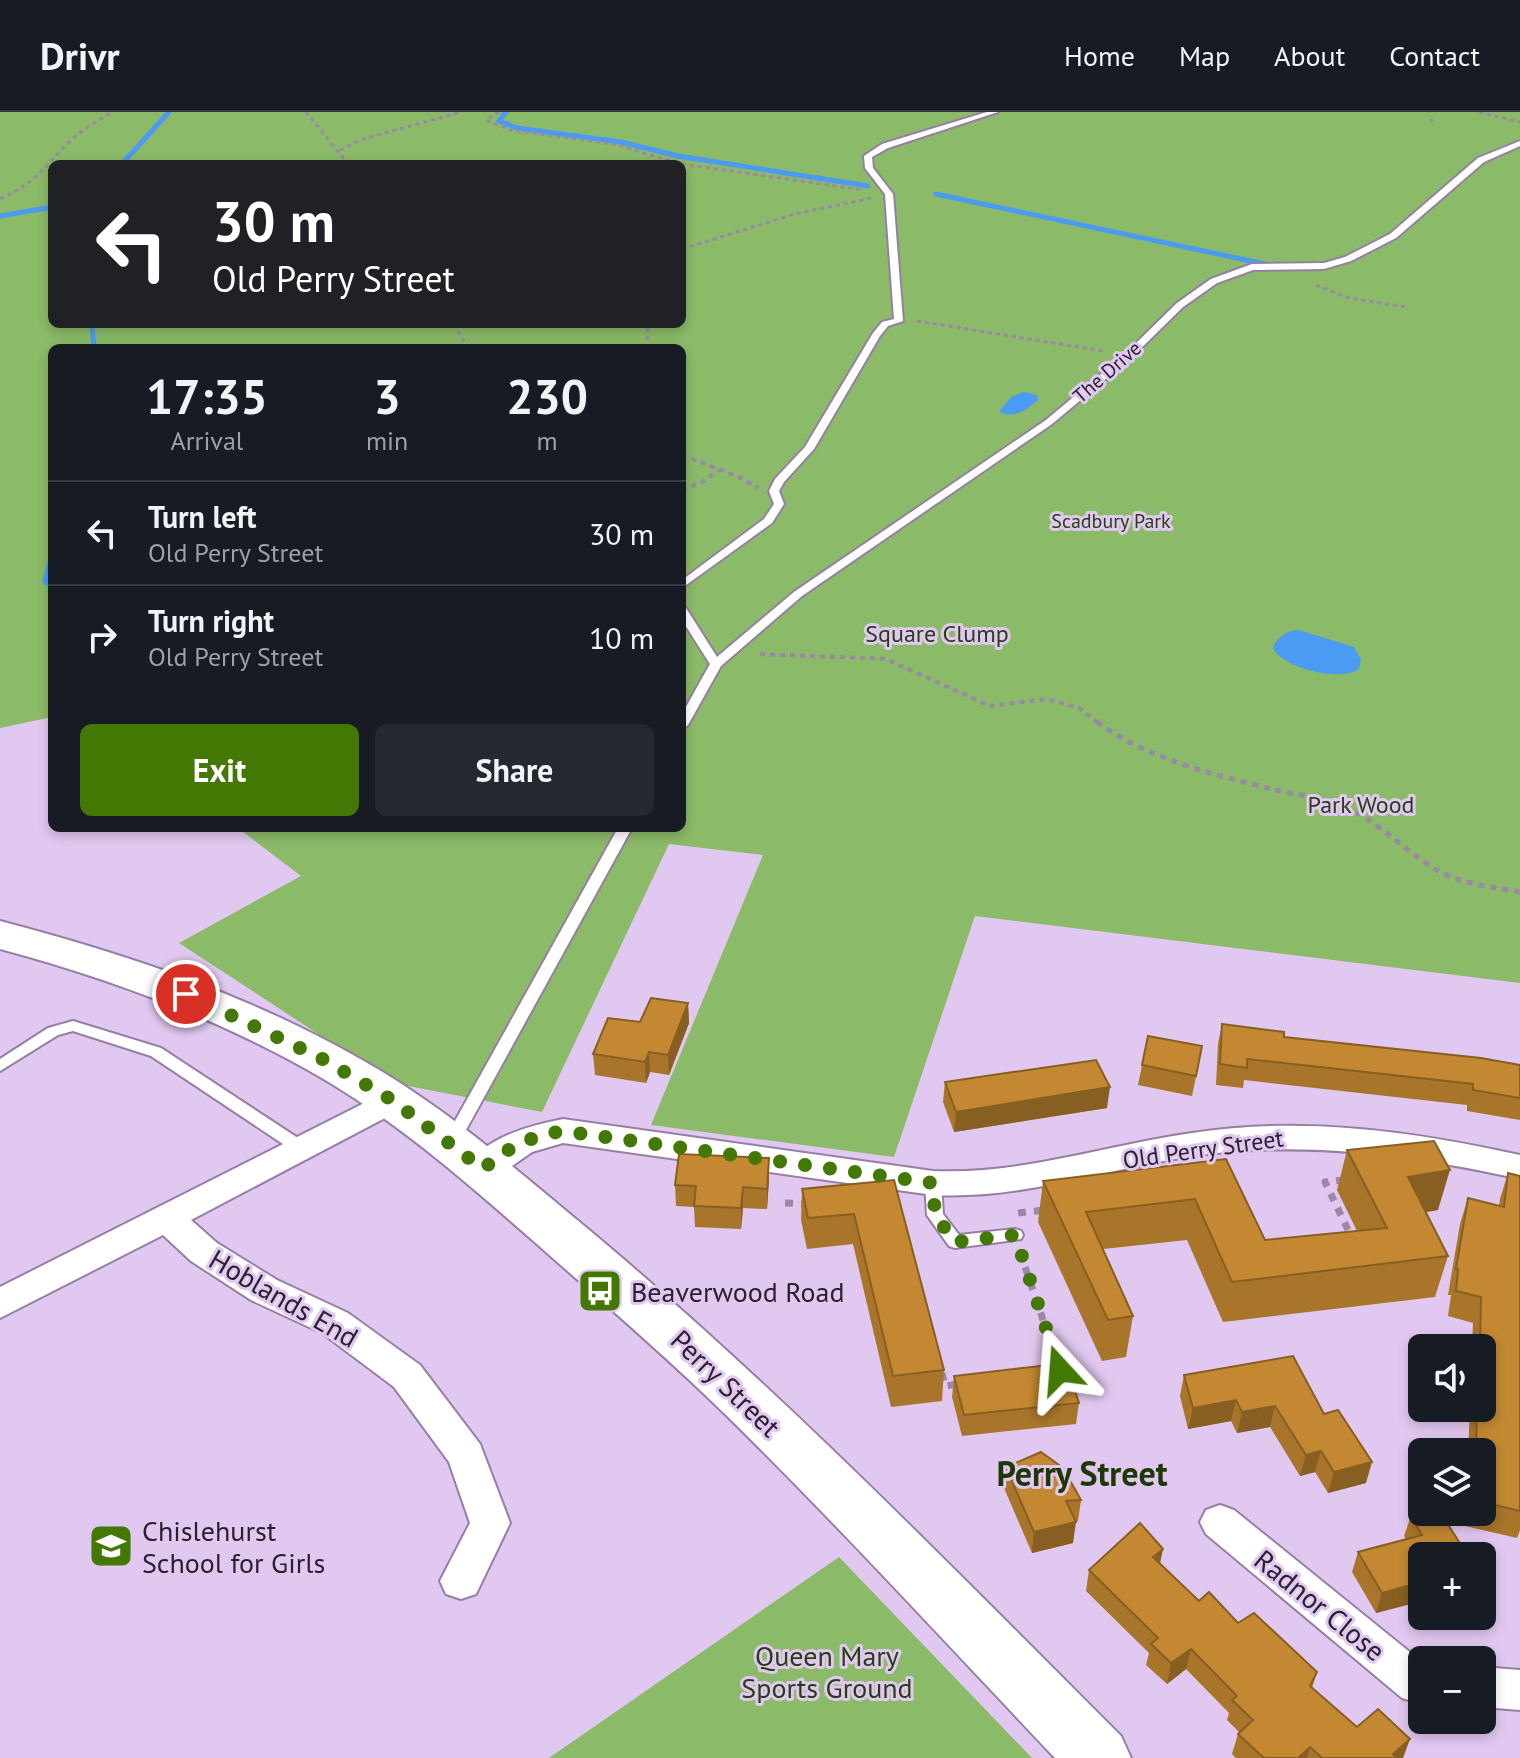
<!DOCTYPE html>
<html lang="en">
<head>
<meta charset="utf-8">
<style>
  body { margin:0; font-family:"PT Sans",sans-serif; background:#242831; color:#f1f3f6; height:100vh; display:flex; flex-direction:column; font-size:30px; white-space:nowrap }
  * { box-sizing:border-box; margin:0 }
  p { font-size:26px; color:#9ea1a6 }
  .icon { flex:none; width:44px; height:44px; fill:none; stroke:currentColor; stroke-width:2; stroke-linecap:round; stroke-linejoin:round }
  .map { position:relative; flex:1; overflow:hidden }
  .details { position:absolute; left:48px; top:232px; width:638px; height:488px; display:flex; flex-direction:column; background:#171b24; border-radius:12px; box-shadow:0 4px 12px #0003 }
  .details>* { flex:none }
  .banner { position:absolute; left:48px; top:48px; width:638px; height:168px; border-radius:12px; box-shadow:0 4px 12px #0003; background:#202124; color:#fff; overflow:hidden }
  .fabs { position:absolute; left:1408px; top:1222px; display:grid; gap:16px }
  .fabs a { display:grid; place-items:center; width:88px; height:88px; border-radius:12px; background:#171b24; box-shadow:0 4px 12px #0003; font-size:40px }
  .pin { position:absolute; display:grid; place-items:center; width:68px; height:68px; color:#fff; margin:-34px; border:4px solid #fff; border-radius:50%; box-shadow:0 2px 8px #0007 }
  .me { position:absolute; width:88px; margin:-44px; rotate:341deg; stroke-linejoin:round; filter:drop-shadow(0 0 6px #0008) }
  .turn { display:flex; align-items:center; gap:28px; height:168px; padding:0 32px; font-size:36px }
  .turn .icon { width:104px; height:104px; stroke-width:2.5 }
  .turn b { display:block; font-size:56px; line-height:68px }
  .eta { display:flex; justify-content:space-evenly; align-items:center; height:136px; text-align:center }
  .eta b { font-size:48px; font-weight:700; line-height:56px }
  .primary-button { display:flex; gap:16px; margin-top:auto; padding:16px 32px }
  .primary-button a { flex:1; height:92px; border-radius:12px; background:#447805; color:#fff; font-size:32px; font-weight:700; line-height:92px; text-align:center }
  .primary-button a+a { background:#242831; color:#f1f3f6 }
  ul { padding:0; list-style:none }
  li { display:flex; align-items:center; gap:24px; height:104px; padding:0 32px; border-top:2px solid #363941 }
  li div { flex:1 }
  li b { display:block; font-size:30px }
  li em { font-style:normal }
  header { display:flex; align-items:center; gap:48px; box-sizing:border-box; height:112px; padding:0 40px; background:#171b24; border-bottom:2px solid #363941 }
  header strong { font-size:38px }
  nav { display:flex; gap:44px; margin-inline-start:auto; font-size:28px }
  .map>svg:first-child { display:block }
  .green { fill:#8bba68; fill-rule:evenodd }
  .water { fill:#4b9af4 }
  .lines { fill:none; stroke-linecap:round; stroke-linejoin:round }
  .stream-far1 { stroke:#4b9af4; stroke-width:5 }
  .stream { stroke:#4b9af4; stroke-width:7 }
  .lane-casing { stroke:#977fa4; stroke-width:4 }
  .street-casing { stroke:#977fa4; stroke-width:4 }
  .primary-casing { stroke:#977fa4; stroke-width:4 }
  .path-far3 { stroke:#9b88a6; stroke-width:3; stroke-dasharray:4 4; stroke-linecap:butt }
  .path-far2 { stroke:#9b88a6; stroke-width:4; stroke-dasharray:5 5; stroke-linecap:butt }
  .path-far1 { stroke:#9b88a6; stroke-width:5; stroke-dasharray:6 6; stroke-linecap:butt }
  .path { stroke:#9b88a6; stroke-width:7; stroke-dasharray:8 8; stroke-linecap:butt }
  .lane { fill:#fff; fill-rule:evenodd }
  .street { fill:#fff; fill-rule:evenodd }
  .primary { fill:#fff; fill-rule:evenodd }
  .wall { fill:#a8752a }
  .shaded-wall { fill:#885f22 }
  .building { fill:#c38831; stroke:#885f22; stroke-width:2 }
  .route { stroke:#447805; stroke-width:14; stroke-dasharray:0 25.2 }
  .labels { text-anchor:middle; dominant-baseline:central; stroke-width:6; stroke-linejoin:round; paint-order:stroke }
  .far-street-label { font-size:20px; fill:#2a202f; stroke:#e1c8f0 }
  .far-park-label { font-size:20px; fill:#283f14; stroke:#e1c8f0 }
  .park-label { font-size:24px; fill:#283f14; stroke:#e1c8f0 }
  .street-label { font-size:24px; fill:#2a202f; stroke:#e1c8f0 }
  .near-poi-label { font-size:28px; fill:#2a202f; stroke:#e1c8f0; text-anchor:start }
  .near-street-label { font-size:28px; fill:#2a202f; stroke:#e1c8f0 }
  .near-park-label { font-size:28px; fill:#283f14; stroke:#e1c8f0 }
  .near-quarter-label { font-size:34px; font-weight:bold; fill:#1d3705; stroke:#e1c8f0 }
</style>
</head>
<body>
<header>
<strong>Drivr</strong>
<nav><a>Home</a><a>Map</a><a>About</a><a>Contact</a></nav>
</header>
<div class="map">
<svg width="1520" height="1646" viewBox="0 0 1520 1646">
  <rect width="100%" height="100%" fill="#e1c8f0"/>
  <g class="green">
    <path d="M 0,0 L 1520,0 L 1520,871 L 975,804 L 894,1045 L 651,1013 L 763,743 L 669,732 L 542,1000 L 393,971 L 179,831 L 301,764 L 238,716 L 682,716 L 682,236 L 52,236 L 52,605 L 0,616 ZM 52,52 L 682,52 L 682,212 L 52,212 Z"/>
    <path d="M 839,1445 L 1032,1646 L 549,1646 Z"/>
  </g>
  <g class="water">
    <path d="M 1024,280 L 1037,283 L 1038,288 C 1026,298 1015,307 999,300 L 1011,285 Z"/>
    <path d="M 1299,518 L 1354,535 L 1361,548 L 1359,557 C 1339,570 1286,557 1273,537 C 1275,526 1288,518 1299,518 Z"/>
  </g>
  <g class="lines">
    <g class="stream-far1">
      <path d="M 506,0 L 499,9 L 517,16 L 621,30 L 678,44 L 868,74"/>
      <path d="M 122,52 L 169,0"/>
      <path d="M 936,82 L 1265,152"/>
      <path d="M 0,104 L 52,95"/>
      <path d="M 92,212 L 94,236"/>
    </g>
    <path class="stream" d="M 52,447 L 46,469 L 52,472"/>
    <g class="lane-casing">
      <g id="lane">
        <path d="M 987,0 L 998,0 L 888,36 L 872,45 L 873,56 L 893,82 L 903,209 L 888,214 L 880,224 L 814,337 L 784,370 L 779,379 L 784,392 L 772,411 L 682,476 L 682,468 L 764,407 L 774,392 L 769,379 L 775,367 L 805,335 L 873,221 L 882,210 L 894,207 L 885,82 L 865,56 L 864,44 L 882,32 Z"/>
        <path d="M 1520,29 L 1520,34 L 1484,50 L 1396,126 L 1351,149 L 1324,157 L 1253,158 L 1217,171 L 1183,195 L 1132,245 L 1052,312 L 802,484 L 721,554 L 688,613 L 682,617 L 682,602 L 710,552 L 682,508 L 682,495 L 686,496 L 717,545 L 794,480 L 1046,308 L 1126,241 L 1177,191 L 1211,167 L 1252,152 L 1324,151 L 1345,145 L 1390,122 L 1478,46 Z"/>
        <path d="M 618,716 L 632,716 L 461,1027 L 459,1031 L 447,1031 L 445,1027 Z"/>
        <path d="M 73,909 L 161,936 L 307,1032 L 309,1036 L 307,1040 L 295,1040 L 151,944 L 73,919 L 58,923 L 0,959 L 0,947 L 48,916 Z"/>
        <path d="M 933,1065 L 939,1067 L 941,1071 L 943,1102 L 959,1123 L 1015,1117 L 1021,1119 L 1023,1123 L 1021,1127 L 955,1136 L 949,1134 L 927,1103 L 925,1071 L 927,1067 Z"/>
      </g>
    </g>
    <g class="street-casing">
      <g id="street">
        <path d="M 392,977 L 404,980 L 408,988 L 404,996 L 191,1108 L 217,1131 L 277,1168 L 348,1201 L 420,1253 L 480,1332 L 510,1411 L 476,1482 L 461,1487 L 446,1482 L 440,1469 L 470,1411 L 449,1350 L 394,1275 L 322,1221 L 251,1188 L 191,1149 L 163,1123 L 0,1206 L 0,1175 Z"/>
        <path d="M 563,1007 L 933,1059 C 1021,1063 1106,1033 1192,1021 C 1303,1004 1411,1019 1520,1043 L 1520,1067 C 1411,1043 1303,1028 1192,1044 C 1106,1057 1021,1088 933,1083 L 563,1031 L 532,1040 L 495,1066 L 483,1069 L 471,1066 L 466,1057 C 484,1025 529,1014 563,1007 Z"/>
        <path d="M 1220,1393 L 1234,1398 L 1422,1550 L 1422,1592 L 1402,1586 L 1206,1422 L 1200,1410 L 1206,1398 Z"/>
        <path d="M 1482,1555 L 1520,1558 L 1520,1598 L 1482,1595 Z"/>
      </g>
    </g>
    <g class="primary-casing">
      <path id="primary" d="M 0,809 C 126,842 249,883 362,948 C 447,996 519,1060 594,1122 C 782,1280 948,1451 1121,1624 L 1131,1646 L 1055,1646 C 946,1531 839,1414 726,1303 C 671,1249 613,1199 555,1148 C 483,1085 414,1022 332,972 C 229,910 115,868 0,837 Z"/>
    </g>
    <g class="path-far3">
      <path d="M 306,0 L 348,52"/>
      <path d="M 499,0 L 486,8 L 510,18 L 614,32 L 681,52"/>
      <path d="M 1479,0 L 1520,10"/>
      <path d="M 1430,9 L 1433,8"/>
      <path d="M 340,38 L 363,27 L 461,0"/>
      <path d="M 682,52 L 864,78"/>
      <path d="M 0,87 C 36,70 43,57 69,30 C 81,18 98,9 112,0"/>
      <path d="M 682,137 L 795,102 L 872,86"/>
      <path d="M 1316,173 L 1349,186 L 1405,195"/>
      <path d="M 917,209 L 1104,239"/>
      <path d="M 454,212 L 468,236"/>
      <path d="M 647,236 L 648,212"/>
    </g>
    <g class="path-far2">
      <path d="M 682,343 L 739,365 L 758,376"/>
      <path d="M 682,378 L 702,370 L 719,358"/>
      <path d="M 760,542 L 886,547 L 990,594 L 1047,587 L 1079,596 L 1100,612"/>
    </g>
    <path class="path-far1" d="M 1097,610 C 1149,648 1219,664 1280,679 C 1301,684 1327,686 1346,695 C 1380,711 1405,739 1437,758 C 1460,772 1493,775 1520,780"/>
    <g class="path">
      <path d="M 1344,1068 L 1325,1070 L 1350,1122"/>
      <path d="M 785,1091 L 808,1092"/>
      <path d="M 1018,1101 L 1044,1098"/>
      <path d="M 1020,1140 L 1059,1255"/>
      <path d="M 942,1261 L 945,1274 L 958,1272"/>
    </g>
    <use href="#lane" class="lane"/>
    <use href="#street" class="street"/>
    <use href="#primary" class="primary"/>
  </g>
  <g class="wall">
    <path d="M 688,891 L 689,911 L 669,963 L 650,960 L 646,971 L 595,963 L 593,942 L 640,910 Z"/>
    <path d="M 1222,912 L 1284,925 L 1520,953 L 1520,1008 L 1467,999 L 1467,993 L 1244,968 L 1243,976 L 1216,973 L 1218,932 Z"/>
    <path d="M 1142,953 L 1198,955 L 1192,984 L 1138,973 Z"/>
    <path d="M 945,970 L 1107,996 L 954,1020 L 943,990 Z"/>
    <path d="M 1347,1038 L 1438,1098 L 1426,1100 L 1448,1144 L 1435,1185 L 1223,1210 L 1187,1128 L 1103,1137 L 1133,1204 L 1126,1245 L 1102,1249 L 1038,1110 L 1043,1069 L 1226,1047 L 1265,1128 L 1357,1119 L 1337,1078 Z"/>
    <path d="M 769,1046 L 769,1067 L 767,1097 L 743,1096 L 741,1117 L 695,1115 L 694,1095 L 676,1094 L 675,1073 Z"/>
    <path d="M 1508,1061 L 1520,1064 L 1520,1418 L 1517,1426 L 1465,1414 L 1465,1400 L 1482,1400 L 1482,1340 L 1468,1340 L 1470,1296 L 1482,1296 L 1482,1236 L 1472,1236 L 1473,1211 L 1448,1204 L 1451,1183 L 1448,1183 L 1460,1112 L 1468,1086 L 1499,1094 L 1500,1087 Z"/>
    <path d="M 894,1068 L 944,1258 L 942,1289 L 891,1295 L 853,1132 L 807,1137 L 801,1108 L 802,1077 Z"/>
    <path d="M 1184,1263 L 1324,1302 L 1366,1371 L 1328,1381 L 1315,1360 L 1300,1364 L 1270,1315 L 1237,1321 L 1231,1309 L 1188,1317 L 1180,1284 Z"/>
    <path d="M 954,1264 L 1079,1291 L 1076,1312 L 962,1324 L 952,1285 Z"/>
    <path d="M 1006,1355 L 1081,1388 L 1078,1409 L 1075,1409 L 1073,1431 L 1032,1441 L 1004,1376 Z"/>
    <path d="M 1425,1400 L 1422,1444 L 1422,1489 L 1376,1501 L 1352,1460 L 1358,1440 L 1406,1427 L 1404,1424 L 1411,1404 Z"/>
    <path d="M 1163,1437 L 1160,1452 L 1199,1489 L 1238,1511 L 1317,1560 L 1312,1576 L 1357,1615 L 1403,1646 L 1236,1646 L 1232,1642 L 1238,1622 L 1239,1620 L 1227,1608 L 1229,1601 L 1186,1557 L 1167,1572 L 1146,1553 L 1149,1541 L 1086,1479 L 1089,1458 Z"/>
  </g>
  <g class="shaded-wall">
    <path d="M 688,891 L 689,911 L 669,963 L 668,943 Z"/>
    <path d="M 649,940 L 650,960 L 646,971 L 645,950 Z"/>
    <path d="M 1110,975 L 1107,996 L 954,1020 L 956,1000 Z"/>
    <path d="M 769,1046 L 769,1067 L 767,1097 L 767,1077 Z"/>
    <path d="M 1450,1058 L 1438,1098 L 1396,1105 L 1408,1065 Z"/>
    <path d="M 743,1075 L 743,1096 L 741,1117 L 741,1096 Z"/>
    <path d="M 1236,1288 L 1231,1309 L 1188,1317 L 1193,1296 Z"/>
    <path d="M 1275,1294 L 1270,1315 L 1237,1321 L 1242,1300 Z"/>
    <path d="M 1321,1339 L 1315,1360 L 1300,1364 L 1306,1343 Z"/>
    <path d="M 1372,1350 L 1366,1371 L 1328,1381 L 1334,1360 Z"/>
    <path d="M 1076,1410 L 1073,1431 L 1032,1441 L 1034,1420 Z"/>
    <path d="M 1163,1437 L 1158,1458 L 1153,1445 Z"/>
    <path d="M 1422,1470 L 1422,1489 L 1376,1501 L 1382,1481 Z"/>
    <path d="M 1191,1537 L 1186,1557 L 1167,1572 L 1171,1551 Z"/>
    <path d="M 1410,1627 L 1403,1646 L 1392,1646 L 1393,1642 Z"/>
    <path d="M 1310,1635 L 1307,1646 L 1298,1646 Z"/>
  </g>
  <g class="building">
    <path d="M 651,886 L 688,891 L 668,943 L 649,940 L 645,950 L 593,942 L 608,906 L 640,910 Z"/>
    <path d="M 1222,912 L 1284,920 L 1284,925 L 1481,946 L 1520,953 L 1520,986 L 1473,978 L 1473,972 L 1247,947 L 1247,956 L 1220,952 Z"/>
    <path d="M 1148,924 L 1202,934 L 1196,964 L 1142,953 Z"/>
    <path d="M 1096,948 L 1110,975 L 956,1000 L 945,970 Z"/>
    <path d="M 1434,1029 L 1450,1058 L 1408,1065 L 1448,1144 L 1232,1170 L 1195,1087 L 1086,1100 L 1133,1204 L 1108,1208 L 1043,1069 L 1226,1047 L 1265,1128 L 1387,1116 L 1347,1038 Z"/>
    <path d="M 679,1042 L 769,1046 L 767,1077 L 743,1075 L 741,1096 L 694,1094 L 696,1074 L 675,1073 Z"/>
    <path d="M 1508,1061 L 1520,1064 L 1520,1399 L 1482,1390 L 1482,1340 L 1476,1340 L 1477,1296 L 1482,1296 L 1482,1236 L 1480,1236 L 1481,1185 L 1456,1179 L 1458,1157 L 1456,1157 L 1468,1086 L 1504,1095 Z"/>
    <path d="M 894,1068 L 944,1258 L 893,1264 L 854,1102 L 808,1106 L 802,1077 Z"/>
    <path d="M 1293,1244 L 1324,1302 L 1338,1298 L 1372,1350 L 1334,1360 L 1321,1339 L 1306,1343 L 1275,1294 L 1242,1300 L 1236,1288 L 1193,1296 L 1184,1263 Z"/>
    <path d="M 1066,1251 L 1079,1291 L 964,1303 L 954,1264 Z"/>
    <path d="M 1041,1340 L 1063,1356 L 1081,1388 L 1066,1389 L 1076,1410 L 1034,1420 L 1006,1355 Z"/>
    <path d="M 1425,1400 L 1440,1400 L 1468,1444 L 1422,1444 L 1422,1470 L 1382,1481 L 1358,1440 L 1422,1423 L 1411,1404 Z"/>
    <path d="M 1140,1411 L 1163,1437 L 1153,1445 L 1199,1489 L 1209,1480 L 1238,1511 L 1254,1501 L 1317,1560 L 1310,1574 L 1357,1615 L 1378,1597 L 1410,1627 L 1393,1642 L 1397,1646 L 1322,1646 L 1310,1635 L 1298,1646 L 1264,1646 L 1238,1622 L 1253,1608 L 1232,1588 L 1237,1584 L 1191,1537 L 1171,1551 L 1151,1532 L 1158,1526 L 1089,1458 Z"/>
  </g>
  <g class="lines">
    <path class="route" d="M 186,882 L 319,945 L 392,988 L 483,1057 C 510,1034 528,1025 563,1019 L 933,1071 L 935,1103 L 955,1130 L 1015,1123 L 1060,1258"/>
  </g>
  <defs>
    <g id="bus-square" transform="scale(2.3)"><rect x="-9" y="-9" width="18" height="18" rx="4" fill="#447805" stroke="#e1c8f0"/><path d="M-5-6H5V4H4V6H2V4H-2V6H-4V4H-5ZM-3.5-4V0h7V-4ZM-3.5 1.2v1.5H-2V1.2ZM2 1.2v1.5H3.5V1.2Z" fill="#fff"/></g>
    <g id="school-square" transform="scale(2.3)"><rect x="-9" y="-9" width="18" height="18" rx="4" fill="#447805" stroke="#e1c8f0"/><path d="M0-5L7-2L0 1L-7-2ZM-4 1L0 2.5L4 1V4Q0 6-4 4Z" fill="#fff"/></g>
  </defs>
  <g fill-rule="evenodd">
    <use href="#bus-square" x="600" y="1179"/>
    <use href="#school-square" x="111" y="1434"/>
  </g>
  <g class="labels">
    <g class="far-street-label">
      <text transform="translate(1107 260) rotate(-41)">The Drive</text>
    </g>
    <g class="far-park-label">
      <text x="1111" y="409">Scadbury Park</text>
    </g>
    <g class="park-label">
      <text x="937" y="521">Square Clump</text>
      <text x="1361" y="692">Park Wood</text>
    </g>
    <g class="street-label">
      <text transform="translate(1203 1037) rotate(-8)">Old Perry Street</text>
    </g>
    <g class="near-poi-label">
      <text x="631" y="1179">Beaverwood Road</text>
      <text x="142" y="1418">Chislehurst<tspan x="142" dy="32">School for Girls</tspan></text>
    </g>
    <g class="near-street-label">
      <text transform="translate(284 1186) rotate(30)">Hoblands End</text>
      <text transform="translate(726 1271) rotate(44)">Perry Street</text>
      <text transform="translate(1320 1493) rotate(39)">Radnor Close</text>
    </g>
    <g class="near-park-label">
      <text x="827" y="1543">Queen Mary<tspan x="827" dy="32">Sports Ground</tspan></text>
    </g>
    <g class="near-quarter-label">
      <text x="1082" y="1361">Perry Street</text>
    </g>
  </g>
</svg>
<div class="fabs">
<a><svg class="icon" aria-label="sound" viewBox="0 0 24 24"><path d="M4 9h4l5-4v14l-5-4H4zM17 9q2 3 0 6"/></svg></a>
<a><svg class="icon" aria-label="layers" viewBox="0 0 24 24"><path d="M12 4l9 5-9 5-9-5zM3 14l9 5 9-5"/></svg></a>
<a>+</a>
<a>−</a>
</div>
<div class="pin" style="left:186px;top:882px;background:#d93025"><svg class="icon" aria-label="arrive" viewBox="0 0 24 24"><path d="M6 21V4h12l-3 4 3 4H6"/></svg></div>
<svg class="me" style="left:1060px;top:1258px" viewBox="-20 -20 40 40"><path d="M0-17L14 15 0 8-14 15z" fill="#447805" stroke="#fff" stroke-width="4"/></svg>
<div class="banner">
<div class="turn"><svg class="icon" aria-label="left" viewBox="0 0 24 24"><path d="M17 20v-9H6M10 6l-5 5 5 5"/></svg><div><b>30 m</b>Old Perry Street</div></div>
</div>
<section class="details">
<div class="eta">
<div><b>17:35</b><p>Arrival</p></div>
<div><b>3</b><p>min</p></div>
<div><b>230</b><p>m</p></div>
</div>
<ul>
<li><svg class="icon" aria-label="left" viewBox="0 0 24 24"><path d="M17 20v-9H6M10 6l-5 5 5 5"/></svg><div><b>Turn left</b><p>Old Perry Street</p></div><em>30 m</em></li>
<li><svg class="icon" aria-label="right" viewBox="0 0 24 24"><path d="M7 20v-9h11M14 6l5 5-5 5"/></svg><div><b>Turn right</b><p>Old Perry Street</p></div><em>10 m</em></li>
</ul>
<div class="primary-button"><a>Exit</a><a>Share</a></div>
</section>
</div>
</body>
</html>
